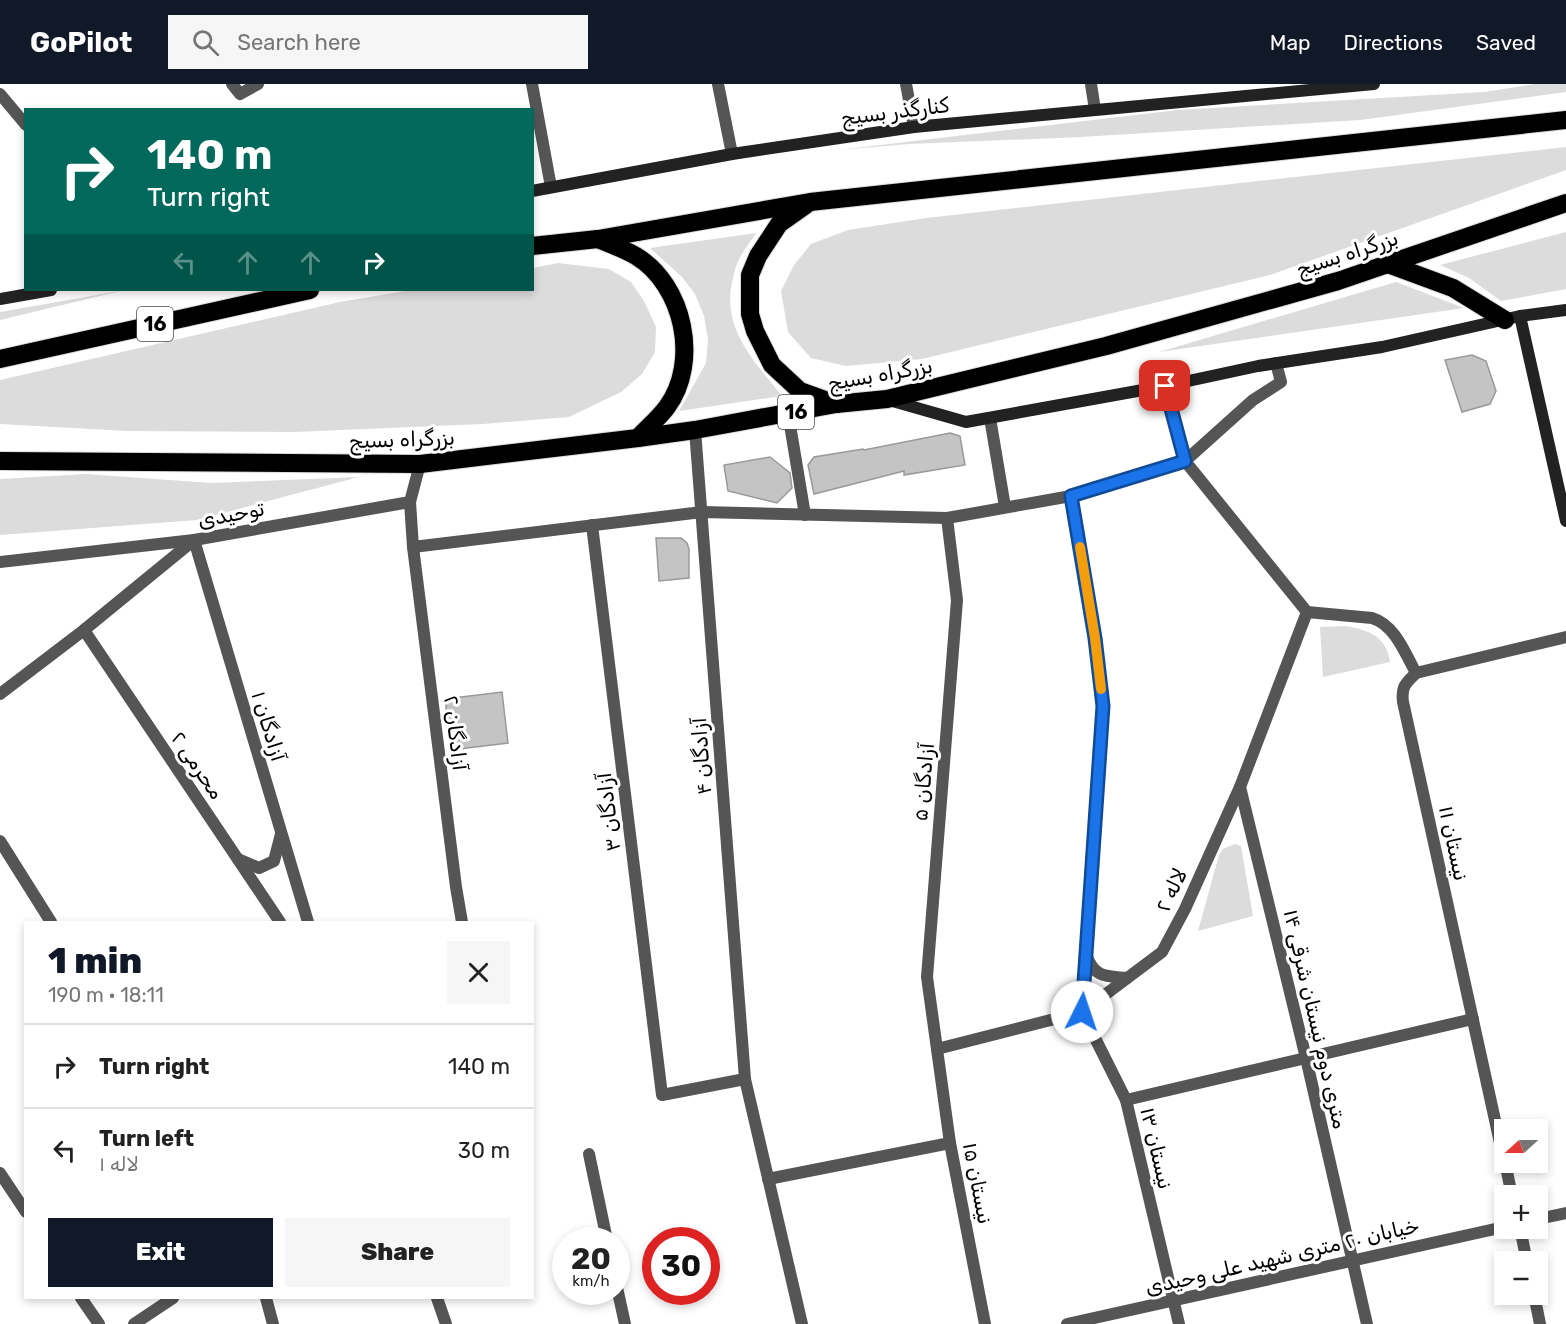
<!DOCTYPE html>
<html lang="en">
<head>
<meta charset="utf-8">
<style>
  body { margin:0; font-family:Rubik,Cairo,sans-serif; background:#f6f6f6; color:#222; height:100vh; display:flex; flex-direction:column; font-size:22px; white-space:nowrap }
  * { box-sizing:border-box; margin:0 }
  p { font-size:20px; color:#767676 }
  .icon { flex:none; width:33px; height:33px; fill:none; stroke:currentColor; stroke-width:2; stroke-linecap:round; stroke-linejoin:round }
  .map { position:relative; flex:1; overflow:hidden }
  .drawer { position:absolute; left:24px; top:837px; width:510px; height:378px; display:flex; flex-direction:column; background:#fff; border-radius:0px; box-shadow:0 3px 9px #0003 }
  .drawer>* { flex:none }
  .top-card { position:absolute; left:24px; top:24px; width:510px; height:183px; border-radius:0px; box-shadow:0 3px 9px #0003; background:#00695c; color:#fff; overflow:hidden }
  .needle { width:39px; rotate:249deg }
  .buttons { position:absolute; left:1494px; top:1035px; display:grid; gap:12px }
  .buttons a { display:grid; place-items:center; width:54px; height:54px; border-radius:0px; background:#fff; box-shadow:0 3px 9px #0003; font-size:30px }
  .speed { position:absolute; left:552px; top:1143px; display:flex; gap:12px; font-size:30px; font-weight:700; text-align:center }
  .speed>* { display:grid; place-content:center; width:78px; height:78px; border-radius:50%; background:#fff; box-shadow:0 3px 9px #0003; line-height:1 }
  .speed small { font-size:15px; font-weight:400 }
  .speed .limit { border:9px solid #d22; background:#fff; color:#111 }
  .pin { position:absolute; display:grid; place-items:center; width:51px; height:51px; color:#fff; margin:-26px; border-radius:12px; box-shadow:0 3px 9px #0006 }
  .me { position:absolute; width:66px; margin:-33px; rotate:4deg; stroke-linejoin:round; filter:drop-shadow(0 0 4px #0008) }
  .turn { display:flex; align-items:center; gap:21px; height:126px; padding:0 24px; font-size:27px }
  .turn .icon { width:78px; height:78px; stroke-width:2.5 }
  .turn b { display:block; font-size:42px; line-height:51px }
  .lanes { display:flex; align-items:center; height:57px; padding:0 24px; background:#0003; justify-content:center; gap:30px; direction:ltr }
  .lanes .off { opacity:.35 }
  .round { display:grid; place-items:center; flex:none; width:63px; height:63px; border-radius:0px; background:#f6f6f6 }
  .headline { display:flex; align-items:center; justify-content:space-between; height:102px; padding:0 24px }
  h1 { font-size:36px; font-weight:800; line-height:45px; color:#111827 }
  .action { display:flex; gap:12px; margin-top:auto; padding:12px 24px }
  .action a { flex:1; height:69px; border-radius:0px; background:#111827; color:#fff; font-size:24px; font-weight:800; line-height:69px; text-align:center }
  .action a+a { background:#f6f6f6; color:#222 }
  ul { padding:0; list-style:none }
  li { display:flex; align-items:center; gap:18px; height:84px; padding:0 24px; border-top:2px solid #e0e0e0 }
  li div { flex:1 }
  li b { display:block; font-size:22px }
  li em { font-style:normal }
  header { display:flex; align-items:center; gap:36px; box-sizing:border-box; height:84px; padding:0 30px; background:#111827; color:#fff }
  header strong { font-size:28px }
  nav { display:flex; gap:33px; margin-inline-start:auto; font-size:21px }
  .search { width:420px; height:54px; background:#f6f6f6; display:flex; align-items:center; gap:15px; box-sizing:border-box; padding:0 21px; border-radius:0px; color:#767676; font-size:22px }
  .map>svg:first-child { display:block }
  .green { fill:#dcdcdc }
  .building { fill:#c4c4c4; stroke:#999; stroke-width:1.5 }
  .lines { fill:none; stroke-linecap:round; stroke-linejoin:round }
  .highway-casing { stroke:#dbdbdb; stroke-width:20 }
  .street { stroke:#555; stroke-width:12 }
  .secondary { stroke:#222; stroke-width:12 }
  .highway { stroke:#000; stroke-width:18 }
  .route-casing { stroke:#114b97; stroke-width:15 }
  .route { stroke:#1a73e8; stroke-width:10 }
  .slow { stroke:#f59e0b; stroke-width:10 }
  .labels { text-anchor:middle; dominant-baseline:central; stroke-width:6; stroke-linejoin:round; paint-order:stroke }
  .shield { fill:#fff; stroke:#4c4c4c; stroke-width:1.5 }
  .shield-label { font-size:20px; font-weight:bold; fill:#000 }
  .street-label { font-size:21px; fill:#000; stroke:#fff }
</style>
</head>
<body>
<header>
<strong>GoPilot</strong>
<div class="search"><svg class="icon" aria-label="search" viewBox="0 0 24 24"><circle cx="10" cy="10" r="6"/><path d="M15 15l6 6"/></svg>Search here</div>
<nav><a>Map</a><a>Directions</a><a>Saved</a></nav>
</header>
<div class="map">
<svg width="1566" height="1240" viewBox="0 0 1566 1240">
  <rect width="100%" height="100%" fill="#fff"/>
  <g class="green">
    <path d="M 1535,0 L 1566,0 L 1566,8 L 1360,36 L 1081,53 L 909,60 L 838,66 L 1178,26 L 1484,8 Z"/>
    <path d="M 1566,63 L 1566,86 L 1270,191 L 922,275 L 846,282 L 811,274 L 788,248 L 781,207 L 794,181 L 811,160 L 848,146 L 926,134 Z"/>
    <path d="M 1566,148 L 1566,205 L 1501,217 L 1469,194 L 1440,181 Z"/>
    <path d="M 756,149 C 750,159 741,169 737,180 C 734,186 734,192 732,198 C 722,246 755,278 782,312 L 679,327 L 706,279 L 708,255 L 704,232 L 695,210 L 682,193 L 650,164 Z"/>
    <path d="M 558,179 L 609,185 L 631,198 L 644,217 L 656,243 L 655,268 L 642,290 L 621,308 L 569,333 L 483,340 L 295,348 L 128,347 L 0,340 L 0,296 L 340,218 L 411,206 L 532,206 L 533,184 Z"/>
    <path d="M 1396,198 L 1464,224 L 1159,268 Z"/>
    <path d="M 125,206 L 0,236 L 0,228 Z"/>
    <path d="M 86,390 L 211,399 L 359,393 L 197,436 L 0,451 L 0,395 Z"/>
    <path d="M 1345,542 C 1369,546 1386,552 1390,578 L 1323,593 L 1320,543 Z"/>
    <path d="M 1235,760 L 1241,762 L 1253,832 L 1198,847 L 1219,771 L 1223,765 Z"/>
  </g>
  <g class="building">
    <path d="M 1472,271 L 1486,277 L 1496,307 L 1490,320 L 1462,328 L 1445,276 Z"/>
    <path d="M 950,349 L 960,352 L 965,381 L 904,391 L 904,387 L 814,410 L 808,381 L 814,373 L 863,365 L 864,366 Z"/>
    <path d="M 770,373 L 790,389 L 792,404 L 777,419 L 728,407 L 724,381 Z"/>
    <path d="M 656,454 L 681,454 L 687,459 L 689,465 L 689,494 L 659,497 Z"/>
    <path d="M 502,608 L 508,659 L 451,666 L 445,615 Z"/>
  </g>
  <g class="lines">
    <g class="highway-casing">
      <g id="highway">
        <path d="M 806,121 L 779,140 L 758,172 L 750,191 L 750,230 L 755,247 L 772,281 L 800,307 L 836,320"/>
        <path d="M 598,155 C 610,160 624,165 636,172 C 684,201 700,278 667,323 C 659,334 647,344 638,354"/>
        <path d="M 532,162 L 598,155 L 810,118 L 1566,36"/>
        <path d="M 1388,180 L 1453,204 L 1505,236"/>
        <path d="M 0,275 L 310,206"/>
        <path d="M 0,377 L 420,380 L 638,354 L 695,346 L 836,320 L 887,315 L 1106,262 L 1338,197 L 1566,119"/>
      </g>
    </g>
    <g class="street">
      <path d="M 232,0 L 240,10 L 258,0"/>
      <path d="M 532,0 L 551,103"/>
      <path d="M 718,0 L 732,70"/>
      <path d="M 906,0 L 914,43"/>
      <path d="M 1091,0 L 1095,26"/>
      <path d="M 0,10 L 26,41"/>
      <path d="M 1165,302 L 1185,377 L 1307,528"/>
      <path d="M 788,329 L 805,431"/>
      <path d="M 990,334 L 1005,423"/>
      <path d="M 695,346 L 745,995 L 802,1240"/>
      <path d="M 1071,412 L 1095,554 L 1103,622 L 1082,928 L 1126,1016 L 1179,1240"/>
      <path d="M 410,418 L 413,463 L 702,428 L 947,434 L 1071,412 L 1185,377 L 1253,316 L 1281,298 L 1276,279"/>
      <path d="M 947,434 L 957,516 L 927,893 L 950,1059 L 985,1240"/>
      <path d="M 592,441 L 662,1011 L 745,995"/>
      <path d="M 413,463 L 456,803 L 462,838"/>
      <path d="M 0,478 L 194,456 L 308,838"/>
      <path d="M 1307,528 L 1372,534 C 1395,541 1405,569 1416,589 C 1406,599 1401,602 1403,618 L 1504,1077"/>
      <path d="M 84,546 L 280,838"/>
      <path d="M 1416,589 L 1566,553"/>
      <path d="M 0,610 L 84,546 L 194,456 L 410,418 L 420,380"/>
      <path d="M 1240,703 L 1306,974 L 1367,1240"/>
      <path d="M 0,757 L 51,838"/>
      <path d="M 238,775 L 259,784 L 274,777 L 281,750"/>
      <path d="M 1087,873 C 1095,894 1107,892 1127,894"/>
      <path d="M 937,965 L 1082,928 L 1162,868 L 1185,825 L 1240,703 L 1307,528"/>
      <path d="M 1126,1016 L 1473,935"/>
      <path d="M 589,1070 L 607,1156"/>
      <path d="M 1505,1078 L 1512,1112"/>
      <path d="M 0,1089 L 26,1128"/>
      <path d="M 768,1095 L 950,1059"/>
      <path d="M 1538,1135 L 1566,1129"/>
      <path d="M 1520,1144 L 1527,1178"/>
      <path d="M 616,1199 L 625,1240"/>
      <path d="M 1534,1210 L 1540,1240"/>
      <path d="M 81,1214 L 99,1240"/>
      <path d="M 266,1214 L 273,1240"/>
      <path d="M 437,1214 L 446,1240"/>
      <path d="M 134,1240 L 173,1214"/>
      <path d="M 1067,1240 L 1504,1143"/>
    </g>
    <g class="secondary">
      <path d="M 532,107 L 732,70 L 914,43 L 1374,0"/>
      <path d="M 0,215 L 51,206"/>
      <path d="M 1520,232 L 1566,437"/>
      <path d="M 889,316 L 966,338 L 1165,302 L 1258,282 L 1382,263 L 1520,232 L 1566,226"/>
    </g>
    <use href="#highway" class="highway"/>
  </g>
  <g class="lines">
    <g class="route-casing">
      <path id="route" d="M 1082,928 L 1103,622 L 1095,554 L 1071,412 L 1185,377 L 1165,302"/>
    </g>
    <use href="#route" class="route"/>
    <path class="slow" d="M 1080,463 L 1095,554 L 1101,605"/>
  </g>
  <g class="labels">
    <g class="shield">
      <rect x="137" y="223" width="36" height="34" rx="4.5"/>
      <rect x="778" y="311" width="36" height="34" rx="4.5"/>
    </g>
    <g class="shield-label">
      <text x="155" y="240">16</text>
      <text x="796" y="328">16</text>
    </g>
    <g class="street-label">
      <text transform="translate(895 27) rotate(-7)">کنارگذر بسیج</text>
      <text transform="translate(1347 169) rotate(-18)">بزرگراه بسیج</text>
      <text transform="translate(880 290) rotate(-10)">بزرگراه بسیج</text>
      <text transform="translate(402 355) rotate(-2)">بزرگراه بسیج</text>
      <text transform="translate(231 430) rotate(-11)">توحیدی</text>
      <text transform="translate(269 642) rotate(73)">آزادگان ۱</text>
      <text transform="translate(456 649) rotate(83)">آزادگان ۲</text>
      <text transform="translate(701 672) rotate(-94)">آزادگان ۴</text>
      <text transform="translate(198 681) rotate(56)">محرمی ۲</text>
      <text transform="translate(923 698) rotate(-85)">آزادگان ۵</text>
      <text transform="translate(608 728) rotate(-97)">آزادگان ۳</text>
      <text transform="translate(1454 759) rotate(78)">نیستان ۱۱</text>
      <text transform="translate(1171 806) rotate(-64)">لاله ۲</text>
      <text transform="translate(1316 935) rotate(77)">۱۴ متری دوم نیستان شرقی</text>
      <text transform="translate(1157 1064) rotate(77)">نیستان ۱۳</text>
      <text transform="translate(978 1099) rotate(79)">نیستان ۱۵</text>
      <text transform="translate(1282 1172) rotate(-13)">خیابان ۲۰ متری شهید علی وحیدی</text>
    </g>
  </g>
</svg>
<div class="buttons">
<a><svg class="needle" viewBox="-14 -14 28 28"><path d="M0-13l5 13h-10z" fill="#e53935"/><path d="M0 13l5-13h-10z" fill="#767676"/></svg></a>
<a>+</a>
<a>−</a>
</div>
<div class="speed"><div>20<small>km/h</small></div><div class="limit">30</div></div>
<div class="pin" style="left:1165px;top:302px;background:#d93025"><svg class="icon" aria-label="arrive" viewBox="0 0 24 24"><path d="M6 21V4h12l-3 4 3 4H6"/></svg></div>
<svg class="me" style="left:1082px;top:928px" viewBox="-20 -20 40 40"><circle r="19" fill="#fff"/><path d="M0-13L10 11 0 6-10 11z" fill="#1a73e8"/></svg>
<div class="top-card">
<div class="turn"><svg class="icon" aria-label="right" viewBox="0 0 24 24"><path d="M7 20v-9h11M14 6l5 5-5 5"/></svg><div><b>140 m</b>Turn right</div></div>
<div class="lanes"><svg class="icon off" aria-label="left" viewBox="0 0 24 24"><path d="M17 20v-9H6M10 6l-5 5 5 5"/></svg><svg class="icon off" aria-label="ahead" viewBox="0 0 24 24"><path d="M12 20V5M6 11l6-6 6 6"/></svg><svg class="icon off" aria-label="ahead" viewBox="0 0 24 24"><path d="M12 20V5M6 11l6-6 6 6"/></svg><svg class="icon" aria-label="right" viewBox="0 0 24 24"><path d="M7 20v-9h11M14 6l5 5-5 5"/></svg></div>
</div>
<section class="drawer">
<div class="headline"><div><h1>1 min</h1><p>190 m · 18:11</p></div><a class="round"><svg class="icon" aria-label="close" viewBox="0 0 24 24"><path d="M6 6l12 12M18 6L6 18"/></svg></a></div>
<ul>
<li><svg class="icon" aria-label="right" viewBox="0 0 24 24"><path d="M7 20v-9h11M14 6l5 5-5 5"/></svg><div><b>Turn right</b></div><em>140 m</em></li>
<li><svg class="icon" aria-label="left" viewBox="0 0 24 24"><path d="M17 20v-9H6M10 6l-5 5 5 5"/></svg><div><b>Turn left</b><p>لاله ۱</p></div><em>30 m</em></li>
</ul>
<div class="action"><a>Exit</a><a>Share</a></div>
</section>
</div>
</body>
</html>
